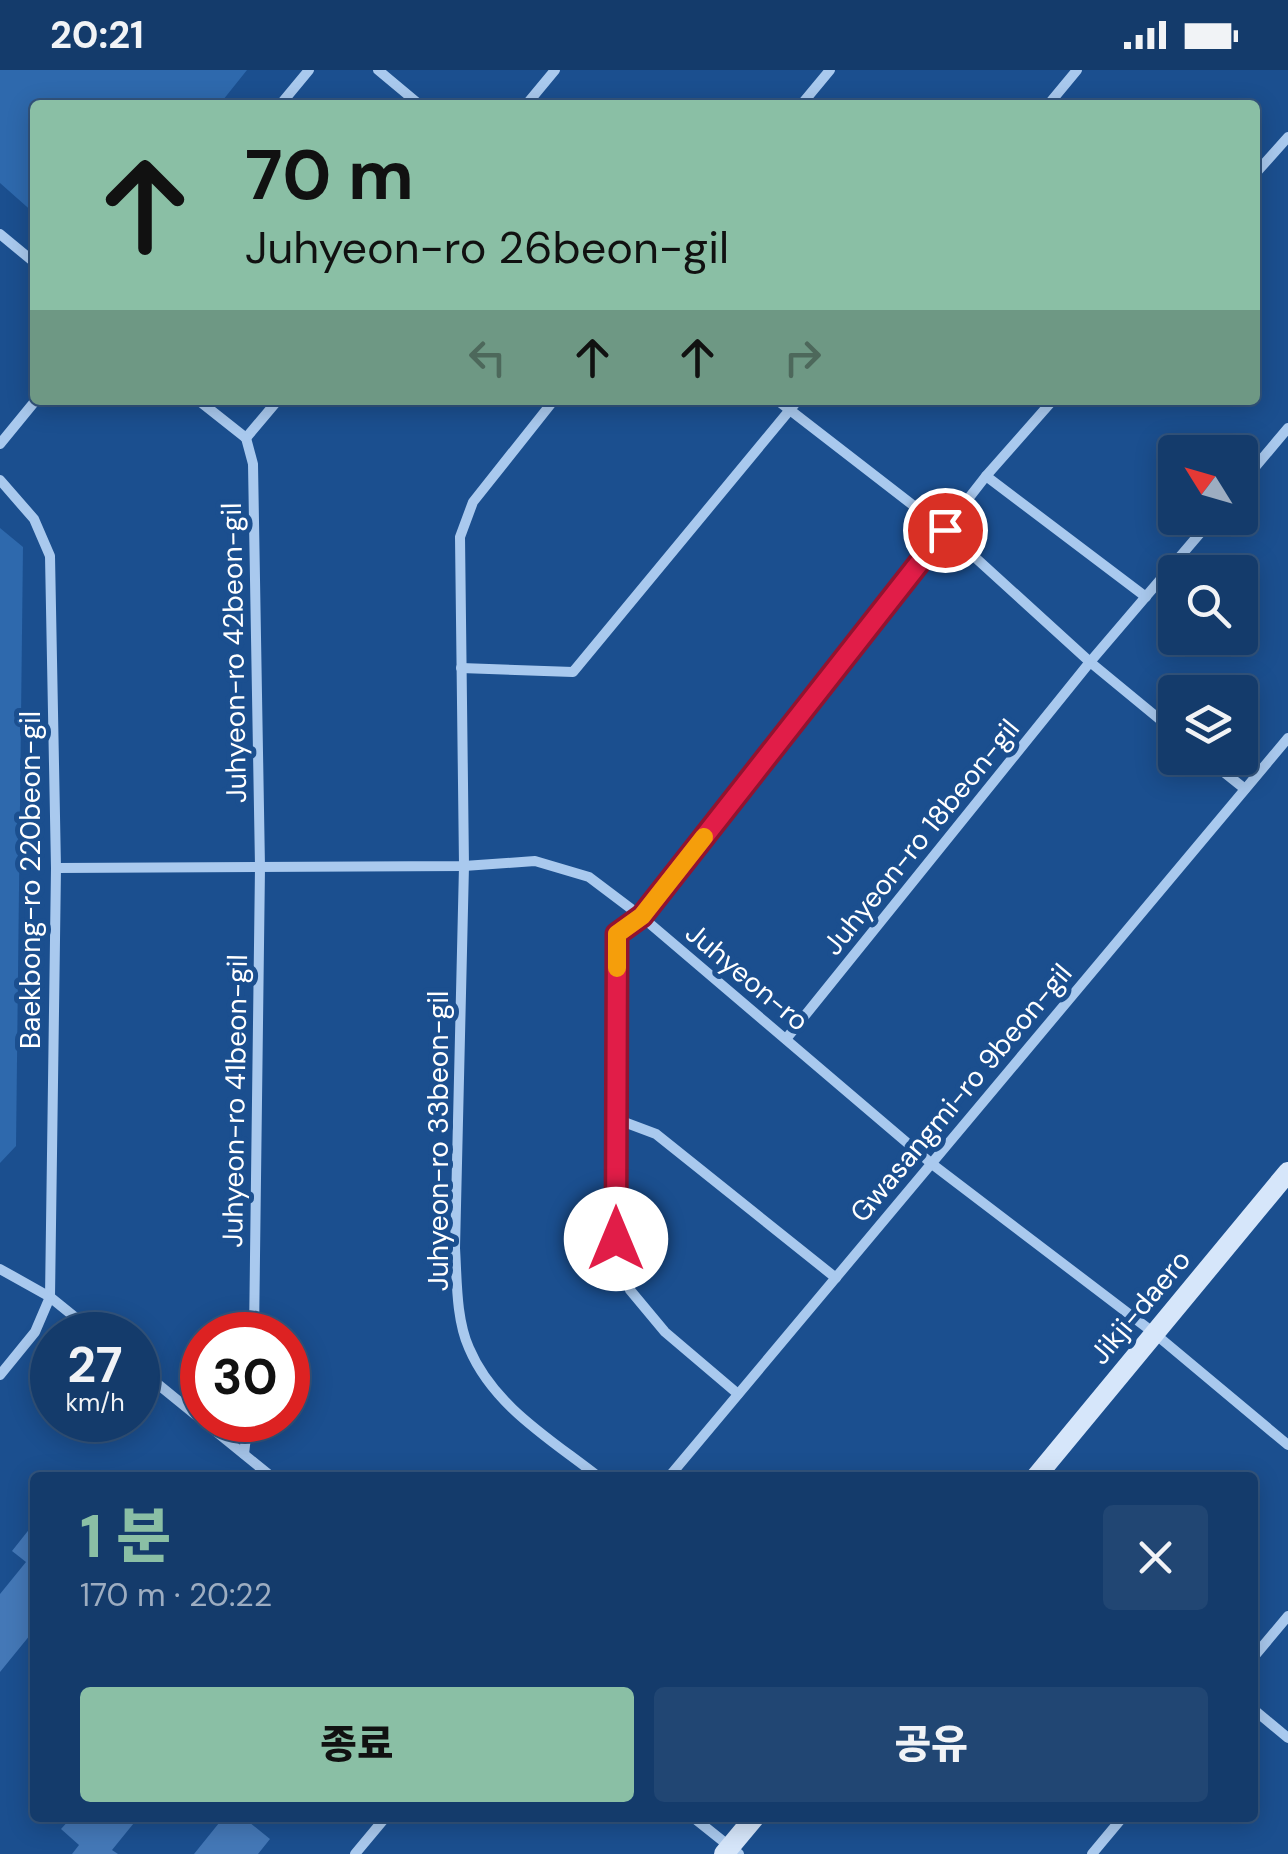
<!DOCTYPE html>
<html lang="ko">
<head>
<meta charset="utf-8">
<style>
  body { margin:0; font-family:"DM Sans","Noto Sans KR",sans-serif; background:#214673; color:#f1f3f6; height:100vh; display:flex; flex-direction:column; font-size:38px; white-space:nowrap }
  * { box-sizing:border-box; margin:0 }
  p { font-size:32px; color:#9dadc1 }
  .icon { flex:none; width:55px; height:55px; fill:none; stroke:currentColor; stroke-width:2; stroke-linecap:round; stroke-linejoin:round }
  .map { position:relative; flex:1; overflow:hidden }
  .side { position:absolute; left:30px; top:1402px; width:1228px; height:350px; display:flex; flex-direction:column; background:#143b6b; border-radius:10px; box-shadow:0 5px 25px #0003,0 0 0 2px #33557e }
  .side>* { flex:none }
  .top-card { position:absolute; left:30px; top:30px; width:1230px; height:305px; border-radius:10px; box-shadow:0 5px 25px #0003,0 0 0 2px #33557e; background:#8abfa5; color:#111; overflow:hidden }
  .needle { width:65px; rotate:307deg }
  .controls { position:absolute; left:1158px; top:365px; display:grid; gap:20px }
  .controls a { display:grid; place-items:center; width:100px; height:100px; border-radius:10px; background:#143b6b; box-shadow:0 5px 25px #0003,0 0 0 2px #33557e; font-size:50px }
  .speed { position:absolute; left:30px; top:1242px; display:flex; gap:20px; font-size:50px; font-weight:700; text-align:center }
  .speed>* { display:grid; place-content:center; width:130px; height:130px; border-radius:50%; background:#143b6b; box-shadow:0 5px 25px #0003,0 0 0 2px #33557e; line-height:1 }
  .speed small { font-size:25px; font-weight:400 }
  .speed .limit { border:15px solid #d22; background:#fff; color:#111 }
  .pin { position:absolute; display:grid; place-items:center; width:85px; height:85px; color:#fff; margin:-42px; border:5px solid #fff; border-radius:50%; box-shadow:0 2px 10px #0007 }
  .me { position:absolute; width:110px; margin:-55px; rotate:0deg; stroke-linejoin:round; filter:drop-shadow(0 0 8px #0008) }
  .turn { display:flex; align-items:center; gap:35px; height:210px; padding:0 50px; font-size:45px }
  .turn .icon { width:130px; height:130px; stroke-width:2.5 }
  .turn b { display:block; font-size:70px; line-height:85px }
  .lanes { display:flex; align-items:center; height:95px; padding:0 50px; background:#0003; justify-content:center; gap:50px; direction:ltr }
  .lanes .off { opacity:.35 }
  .round { display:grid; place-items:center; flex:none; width:105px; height:105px; border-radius:10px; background:#214673 }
  .overview { display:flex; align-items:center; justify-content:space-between; height:170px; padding:0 50px }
  h1 { font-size:60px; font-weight:800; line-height:75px; color:#8abfa5 }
  .button { display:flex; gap:20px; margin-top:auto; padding:20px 50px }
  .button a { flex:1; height:115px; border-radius:10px; background:#8abfa5; color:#111; font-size:40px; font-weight:800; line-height:115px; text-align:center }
  .button a+a { background:#214673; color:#f1f3f6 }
  .status { display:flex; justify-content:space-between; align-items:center; height:70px; padding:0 50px; background:#143b6b; direction:ltr }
  .status svg { height:28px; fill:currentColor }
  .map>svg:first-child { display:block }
  .green { fill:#2e69ad }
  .building { fill:#4478b7 }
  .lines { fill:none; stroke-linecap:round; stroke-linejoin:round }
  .street { stroke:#a9c9ee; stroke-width:10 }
  .secondary { stroke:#d6e6fa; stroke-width:20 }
  .route-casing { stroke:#92132f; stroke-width:25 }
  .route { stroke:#e11d48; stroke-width:18 }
  .slow { stroke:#f59e0b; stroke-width:18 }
  .labels { text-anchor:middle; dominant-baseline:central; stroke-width:10; stroke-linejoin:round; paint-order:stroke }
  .street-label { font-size:28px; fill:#fff; stroke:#1b4f8f }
</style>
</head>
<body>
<div class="status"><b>20:21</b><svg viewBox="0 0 49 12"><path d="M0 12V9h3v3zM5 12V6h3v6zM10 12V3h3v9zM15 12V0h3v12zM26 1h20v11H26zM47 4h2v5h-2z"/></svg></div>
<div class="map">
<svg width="1288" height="1784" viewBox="0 0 1288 1784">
  <rect width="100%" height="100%" fill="#1b4f8f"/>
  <g class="green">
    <path d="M 0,0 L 247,0 L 219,35 L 35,35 L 35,144 L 0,113 Z"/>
    <path d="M 0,458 L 23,477 L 16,1076 L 0,1093 Z"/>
  </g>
  <g class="building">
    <path d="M 35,1452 L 35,1559 L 0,1602 L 0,1524 L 26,1492 L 12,1481 Z"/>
    <path d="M 71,1748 L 138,1748 L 112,1780 L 118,1784 L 72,1784 L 79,1775 L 61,1759 Z"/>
    <path d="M 212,1748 L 252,1748 L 249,1752 L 270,1769 L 258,1784 L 194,1784 L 219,1753 Z"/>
  </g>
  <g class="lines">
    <g class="street">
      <path d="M 378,0 L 420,35"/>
      <path d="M 280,35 L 309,0"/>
      <path d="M 526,35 L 555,0"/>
      <path d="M 801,35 L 830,0"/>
      <path d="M 1048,35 L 1077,0"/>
      <path d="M 1255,104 L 1288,67"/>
      <path d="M 0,164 L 35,193"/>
      <path d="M 198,330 L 246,368"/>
      <path d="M 554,330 L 473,432 L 460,467 L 464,796 L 455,1178 C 457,1210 456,1249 469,1278 C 494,1337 552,1370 600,1408"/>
      <path d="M 777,330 L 945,460 L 1090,592 L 1175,662"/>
      <path d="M 246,368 L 253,394 L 260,797 L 254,1265"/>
      <path d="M 246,368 L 278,330"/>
      <path d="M 0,374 L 36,330"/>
      <path d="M 986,406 L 1146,527"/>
      <path d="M 0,410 L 34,449 L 50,486 L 56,798 L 50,1227 L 35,1262 L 0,1305"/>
      <path d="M 1240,415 L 1288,358"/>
      <path d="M 461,598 L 573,602 L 798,330"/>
      <path d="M 1206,688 L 1245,719"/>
      <path d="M 56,798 L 464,796 L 535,791 L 589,807 L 642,847 L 932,1094 L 1154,1263 L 1288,1375"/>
      <path d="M 786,969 L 1090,592 L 1213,448"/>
      <path d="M 616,1049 L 656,1064 L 836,1208"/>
      <path d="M 0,1199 L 50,1227 L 97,1265"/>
      <path d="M 138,1298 L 273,1408"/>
      <path d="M 738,1324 L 665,1262 L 630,1220 L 615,1169 L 617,864 L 642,847 L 986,406 L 1053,330"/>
      <path d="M 244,1384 L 248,1350"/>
      <path d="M 668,1408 L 1288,668"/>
      <path d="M 1252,1589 L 1288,1546"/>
      <path d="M 1252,1638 L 1288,1668"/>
      <path d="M 694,1748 L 739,1784"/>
      <path d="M 355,1784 L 385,1748"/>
      <path d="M 1092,1784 L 1122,1748"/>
    </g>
    <g class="secondary">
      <path d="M 1035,1408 L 1288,1102"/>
      <path d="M 724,1784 L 754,1748"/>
    </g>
  </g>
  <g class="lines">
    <g class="route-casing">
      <path id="route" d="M 616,1169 L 617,864 L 642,846 L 945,460"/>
    </g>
    <use href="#route" class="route"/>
    <path class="slow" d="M 617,898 L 617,864 L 642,846 L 704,767"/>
  </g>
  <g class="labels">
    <g class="street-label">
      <text transform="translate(234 583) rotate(-91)">Juhyeon-ro 42beon-gil</text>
      <text transform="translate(921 767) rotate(-51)">Juhyeon-ro 18beon-gil</text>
      <text transform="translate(30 810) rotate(-90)">Baekbong-ro 220beon-gil</text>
      <text transform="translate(747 907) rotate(40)">Juhyeon-ro</text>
      <text transform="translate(961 1023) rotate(-50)">Gwasangmi-ro 9beon-gil</text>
      <text transform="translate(235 1031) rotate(-89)">Juhyeon-ro 41beon-gil</text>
      <text transform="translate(438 1071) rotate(-90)">Juhyeon-ro 33beon-gil</text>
      <text transform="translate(1140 1237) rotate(-50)">Jikji-daero</text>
    </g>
  </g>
</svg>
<div class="controls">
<a><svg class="needle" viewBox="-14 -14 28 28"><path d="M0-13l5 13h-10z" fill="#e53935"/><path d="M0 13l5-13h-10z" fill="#9dadc1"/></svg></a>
<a><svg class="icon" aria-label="search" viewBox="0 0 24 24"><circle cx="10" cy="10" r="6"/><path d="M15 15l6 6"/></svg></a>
<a><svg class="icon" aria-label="layers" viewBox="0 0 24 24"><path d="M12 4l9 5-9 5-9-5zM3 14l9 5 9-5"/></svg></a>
</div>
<div class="speed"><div>27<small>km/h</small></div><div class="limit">30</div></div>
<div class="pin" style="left:945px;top:460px;background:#d93025"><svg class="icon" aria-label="arrive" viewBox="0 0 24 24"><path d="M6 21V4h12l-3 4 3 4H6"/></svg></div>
<svg class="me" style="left:616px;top:1169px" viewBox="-20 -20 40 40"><circle r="19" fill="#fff"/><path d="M0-13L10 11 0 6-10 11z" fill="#e11d48"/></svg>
<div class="top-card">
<div class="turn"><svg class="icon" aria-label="ahead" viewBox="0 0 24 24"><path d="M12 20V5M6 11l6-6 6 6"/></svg><div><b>70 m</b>Juhyeon-ro 26beon-gil</div></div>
<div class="lanes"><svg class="icon off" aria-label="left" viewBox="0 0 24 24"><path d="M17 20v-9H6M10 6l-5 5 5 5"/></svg><svg class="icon" aria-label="ahead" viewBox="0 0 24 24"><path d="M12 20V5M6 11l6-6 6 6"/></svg><svg class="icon" aria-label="ahead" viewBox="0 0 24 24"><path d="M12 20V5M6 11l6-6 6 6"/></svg><svg class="icon off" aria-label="right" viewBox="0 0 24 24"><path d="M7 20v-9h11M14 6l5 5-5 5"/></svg></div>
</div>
<section class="side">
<div class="overview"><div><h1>1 분</h1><p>170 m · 20:22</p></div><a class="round"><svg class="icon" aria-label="close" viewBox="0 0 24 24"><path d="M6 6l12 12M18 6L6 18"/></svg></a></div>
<div class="button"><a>종료</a><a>공유</a></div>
</section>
</div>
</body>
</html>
